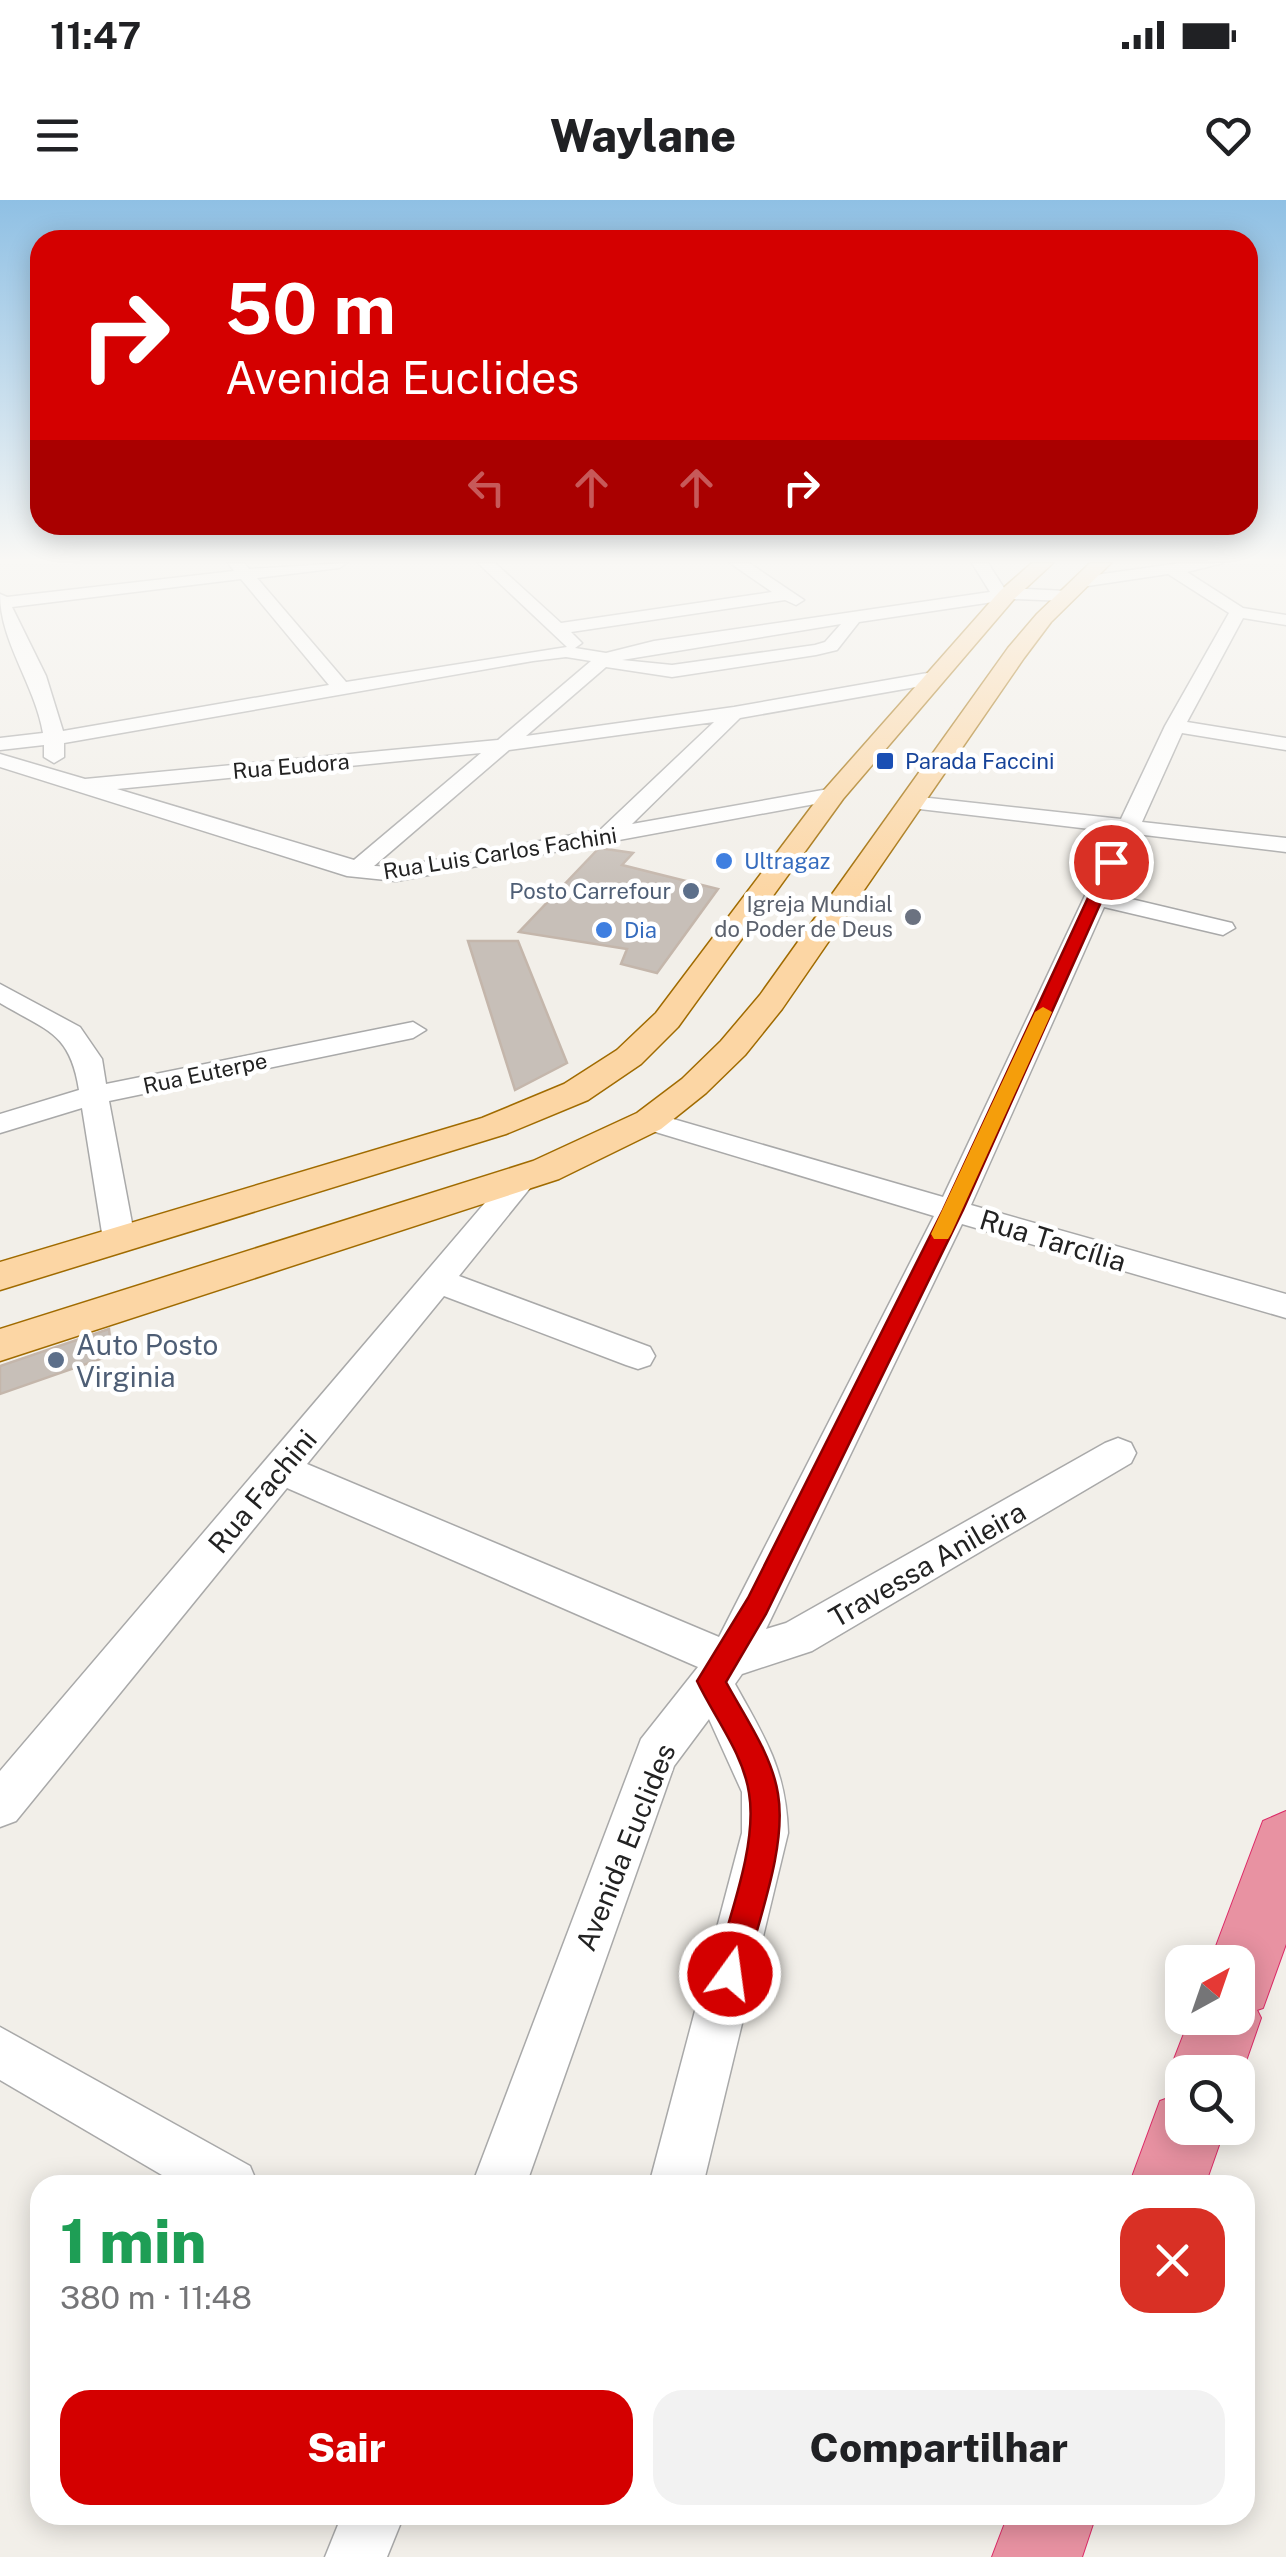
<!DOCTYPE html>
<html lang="pt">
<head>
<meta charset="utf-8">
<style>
  body { margin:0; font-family:"Public Sans",sans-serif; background:#f2f2f2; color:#202124; height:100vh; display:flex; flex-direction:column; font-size:38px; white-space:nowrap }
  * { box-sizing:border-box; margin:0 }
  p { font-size:32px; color:#757577 }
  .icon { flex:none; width:55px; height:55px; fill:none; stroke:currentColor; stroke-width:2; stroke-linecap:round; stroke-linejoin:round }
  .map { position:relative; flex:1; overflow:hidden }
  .panel { position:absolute; left:30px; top:1975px; width:1225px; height:350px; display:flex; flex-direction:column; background:#fff; border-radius:30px; box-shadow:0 5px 25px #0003 }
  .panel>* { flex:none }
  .top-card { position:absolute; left:30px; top:30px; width:1228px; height:305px; border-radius:30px; box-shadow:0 5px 25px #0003; background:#d40000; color:#fff; overflow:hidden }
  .needle { width:65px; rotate:40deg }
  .controls { position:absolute; left:1165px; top:1745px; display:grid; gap:20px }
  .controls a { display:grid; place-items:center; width:90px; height:90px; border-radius:20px; background:#fff; box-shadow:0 5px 25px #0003; font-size:50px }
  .pin { position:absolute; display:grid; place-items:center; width:85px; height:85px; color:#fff; margin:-42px; border:5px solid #fff; border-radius:50%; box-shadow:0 2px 10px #0007 }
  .me { position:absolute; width:110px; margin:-55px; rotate:14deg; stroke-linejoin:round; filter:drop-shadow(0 0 8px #0008) }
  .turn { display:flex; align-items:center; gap:35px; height:210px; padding:0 30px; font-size:45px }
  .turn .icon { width:130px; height:130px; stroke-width:2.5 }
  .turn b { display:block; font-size:70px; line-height:85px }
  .lanes { display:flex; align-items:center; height:95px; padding:0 30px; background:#0003; justify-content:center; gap:50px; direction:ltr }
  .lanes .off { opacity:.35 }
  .round { display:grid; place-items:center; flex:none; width:105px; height:105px; border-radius:30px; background:#f2f2f2 }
  .overview { display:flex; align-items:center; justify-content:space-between; height:170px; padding:0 30px }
  h1 { font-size:60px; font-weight:800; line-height:75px; color:#1e9e55 }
  .action { display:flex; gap:20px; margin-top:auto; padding:20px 30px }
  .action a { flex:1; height:115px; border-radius:30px; background:#d40000; color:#fff; font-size:40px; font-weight:800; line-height:115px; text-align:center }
  .action a+a { background:#f2f2f2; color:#202124 }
  .status { display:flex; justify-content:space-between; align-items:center; height:70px; padding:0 50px; background:#fff; direction:ltr }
  .status svg { height:28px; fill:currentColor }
  header { display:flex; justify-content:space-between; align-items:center; height:130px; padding:0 30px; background:#fff; font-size:45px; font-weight:800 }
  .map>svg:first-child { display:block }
  .building { fill:#c7bfb8; stroke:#c4b6ab; stroke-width:2.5 }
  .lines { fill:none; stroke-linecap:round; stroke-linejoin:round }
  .minor-casing { stroke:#a9a9a9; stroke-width:3 }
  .major-casing { stroke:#a06b00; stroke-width:3 }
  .highway-casing { stroke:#dc2a67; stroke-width:2 }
  .minor { fill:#fff; fill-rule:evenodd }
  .major { fill:#fcd6a4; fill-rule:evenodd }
  .highway { fill:#e892a2; fill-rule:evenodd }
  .route { fill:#d40000; stroke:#8a0000; stroke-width:2.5 }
  .slow { fill:#f59e0b }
  .transit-dot { fill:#1a4fb4; stroke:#fff; stroke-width:4 }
  .shop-dot { fill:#3f7fe0; stroke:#fff; stroke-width:4 }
  .service-dot { fill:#5c6f8a; stroke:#fff; stroke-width:4 }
  .worship-dot { fill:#6b7280; stroke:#fff; stroke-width:4 }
  .labels { text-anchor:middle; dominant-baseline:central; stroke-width:9; stroke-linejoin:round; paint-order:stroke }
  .far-transit-label { font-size:22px; fill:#164399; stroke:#fff; text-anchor:start }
  .far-street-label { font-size:22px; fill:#222; stroke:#fff }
  .far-shop-label { font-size:22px; fill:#366cbe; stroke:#fff; text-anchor:start }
  .far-service-label { font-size:22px; fill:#4e5e75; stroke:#fff; text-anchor:end }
  .far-worship-label { font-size:22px; fill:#5b616d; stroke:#fff; text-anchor:end }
  .street-label { font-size:28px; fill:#222; stroke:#fff }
  .service-label { font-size:28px; fill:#4e5e75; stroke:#fff; text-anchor:start }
</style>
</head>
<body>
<div class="status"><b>11:47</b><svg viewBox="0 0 49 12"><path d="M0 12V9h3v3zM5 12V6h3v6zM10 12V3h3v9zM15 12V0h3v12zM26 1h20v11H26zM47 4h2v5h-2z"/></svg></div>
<header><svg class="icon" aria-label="menu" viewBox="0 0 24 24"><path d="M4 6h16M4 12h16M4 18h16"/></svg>Waylane<svg class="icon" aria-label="heart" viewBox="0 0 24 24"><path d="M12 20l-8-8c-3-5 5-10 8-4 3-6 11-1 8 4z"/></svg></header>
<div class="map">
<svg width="1286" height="2357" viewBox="0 0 1286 2357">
  <rect width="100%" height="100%" fill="#f2efe9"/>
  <g class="building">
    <path d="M 599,648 L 633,653 L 622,665 L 718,689 L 657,773 L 621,764 L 627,749 L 519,732 Z"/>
    <path d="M 468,741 L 518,741 L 567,863 L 515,890 Z"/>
    <path d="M 109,1129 L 112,1155 L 0,1194 L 0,1166 Z"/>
  </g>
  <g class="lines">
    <g class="minor-casing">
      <g id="minor">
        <path d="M 228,363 L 244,363 L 249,369 L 347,363 L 339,368 L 257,378 L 346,482 L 567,447 L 478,363 L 495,363 L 561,423 L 772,392 L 730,363 L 749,363 L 804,400 L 796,405 L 785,400 L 571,432 L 582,443 L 575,448 L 606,453 L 654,441 L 990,392 L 972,363 L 988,363 L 1004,388 L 1066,391 L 1074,396 L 1066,401 L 1013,399 L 859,422 L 837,450 L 816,455 L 672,477 L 606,467 L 526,536 L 734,507 L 933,472 L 942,478 L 933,484 L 740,518 L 632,624 L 834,588 L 845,594 L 842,599 L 396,681 L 347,676 L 0,567 L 0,554 L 85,579 L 498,540 L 591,461 L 566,457 L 533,461 L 64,543 L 64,557 L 54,563 L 44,557 L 44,545 L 0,550 L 0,538 L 43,533 C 35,485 0,442 0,394 L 7,397 L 234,371 ZM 241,379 L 329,485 L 63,531 L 46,476 L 12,407 ZM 841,424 L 825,442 L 815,445 L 672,465 L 622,460 ZM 714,522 L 600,630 L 396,667 L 374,666 L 509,550 ZM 481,553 L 354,660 L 117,589 Z"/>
        <path d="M 1181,363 L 1223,363 L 1187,372 L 1243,408 L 1286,415 L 1286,425 L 1243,418 L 1187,522 L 1286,538 L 1286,550 L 1182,533 L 1142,622 L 1286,638 L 1286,652 L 1136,634 L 1110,694 L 1232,723 L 1235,728 L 1223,735 L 1104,707 L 971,1005 L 1286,1094 L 1286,1118 L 962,1024 L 766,1429 L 786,1423 L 1105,1243 L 1118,1238 L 1131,1243 L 1136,1253 L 1131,1263 L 812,1451 L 742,1474 L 735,1484 C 765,1538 786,1569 788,1633 L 703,1985 L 649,1985 L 742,1633 L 742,1592 L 709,1519 L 674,1566 L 526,1985 L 472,1985 L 641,1539 L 698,1467 L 287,1288 L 16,1621 L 0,1627 L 0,1571 L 513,970 L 535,970 L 539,977 L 459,1076 L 650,1147 L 655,1156 L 650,1165 L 638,1169 L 626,1165 L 444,1096 L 307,1264 L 719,1437 L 934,1016 L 639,927 L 635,921 L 639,915 L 649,912 L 943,997 L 1115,632 L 911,608 L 900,602 L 911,596 L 1121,619 L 1165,526 L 1229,413 L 1168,374 L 1081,387 L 1073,382 L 1081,377 Z"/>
        <path d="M 0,784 L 80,827 L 102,859 L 106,884 L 413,822 L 426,830 L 413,838 L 109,901 L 135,1039 L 130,1047 L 119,1050 L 108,1047 L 103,1039 L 82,908 L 0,933 L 0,914 L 79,890 C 70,832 47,831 0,803 Z"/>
        <path d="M 0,1827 L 250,1966 L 258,1985 L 179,1985 L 0,1880 Z"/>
        <path d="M 342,2315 L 404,2315 L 387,2357 L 325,2357 Z"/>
      </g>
    </g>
    <g class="major-casing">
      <g id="major">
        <path d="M 1032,363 L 1053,363 L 1014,399 L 843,599 L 678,827 L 641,864 L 588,900 L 506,934 L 0,1090 L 0,1062 L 482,918 L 564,884 L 617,850 L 656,813 L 825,589 L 1000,391 Z"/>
        <path d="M 1090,363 L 1111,363 L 1051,422 L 1024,458 L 782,809 L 745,855 L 706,893 L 661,929 L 559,979 L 0,1161 L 0,1129 L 533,961 L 637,913 L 682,879 L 721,841 L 760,795 L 1008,448 L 1037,414 Z"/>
      </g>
    </g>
    <g class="highway-casing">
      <g id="highway">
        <path d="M 1286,1611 L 1286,1744 L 1263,1808 L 1257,1810 L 1261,1818 L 1238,1884 L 1238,1872 L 1182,1872 L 1182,1928 L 1225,1928 L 1205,1985 L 1129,1985 L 1160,1901 L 1179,1894 L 1169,1872 L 1190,1818 L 1238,1818 L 1238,1762 L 1210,1762 L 1263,1621 Z"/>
        <path d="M 1008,2315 L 1096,2315 L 1082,2357 L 992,2357 Z"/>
      </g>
    </g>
    <use href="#minor" class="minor"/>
    <use href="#major" class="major"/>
    <use href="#highway" class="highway"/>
  </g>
  <linearGradient id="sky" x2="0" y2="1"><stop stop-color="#8fc0e4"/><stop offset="0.52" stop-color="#f9f8f5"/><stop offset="1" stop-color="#f9f8f5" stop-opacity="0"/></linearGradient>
  <rect width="1286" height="693" fill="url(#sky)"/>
  <path class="route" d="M 1106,659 L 1119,662 L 963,1010 L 766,1414 L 726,1482 C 745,1517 772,1555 778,1594 C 787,1647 758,1721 745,1774 L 741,1785 L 730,1790 L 718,1785 L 714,1774 C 727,1722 758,1646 749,1593 C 743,1553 714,1517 697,1481 L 748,1398 L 943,1010 Z"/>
  <path class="slow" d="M 1043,807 L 1052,812 L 951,1034 L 948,1039 L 934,1039 L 931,1034 L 1035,812 Z"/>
  <rect class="transit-dot" x="875" y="551" width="20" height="20" rx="5"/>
  <g class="shop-dot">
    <circle cx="724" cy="661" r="10"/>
    <circle cx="604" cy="730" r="10"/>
  </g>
  <g class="service-dot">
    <circle cx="691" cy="691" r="10"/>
    <circle cx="56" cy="1160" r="10"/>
  </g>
  <circle class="worship-dot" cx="913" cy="717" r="10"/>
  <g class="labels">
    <g class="far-transit-label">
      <text x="905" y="561">Parada Faccini</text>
    </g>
    <g class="far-street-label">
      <text transform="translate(291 566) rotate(-5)">Rua Eudora</text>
      <text transform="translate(500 653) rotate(-9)">Rua Luis Carlos Fachini</text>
      <text transform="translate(205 873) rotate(-12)">Rua Euterpe</text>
    </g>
    <g class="far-shop-label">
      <text x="744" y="661">Ultragaz</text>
      <text x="624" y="730">Dia</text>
    </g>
    <g class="far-service-label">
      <text x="671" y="691">Posto Carrefour</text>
    </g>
    <g class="far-worship-label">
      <text x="893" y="704">Igreja Mundial<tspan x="893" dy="25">do Poder de Deus</tspan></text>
    </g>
    <g class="street-label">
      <text transform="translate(1053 1040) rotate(17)">Rua Tarcília</text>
      <text transform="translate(262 1291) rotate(-50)">Rua Fachini</text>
      <text transform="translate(927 1364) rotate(-30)">Travessa Anileira</text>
      <text transform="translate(625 1647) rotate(-68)">Avenida Euclides</text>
    </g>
    <g class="service-label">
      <text x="76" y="1144">Auto Posto<tspan x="76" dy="32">Virginia</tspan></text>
    </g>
  </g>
</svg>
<div class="controls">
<a><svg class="needle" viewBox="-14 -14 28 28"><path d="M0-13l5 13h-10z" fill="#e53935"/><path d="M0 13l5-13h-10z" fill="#757577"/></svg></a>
<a><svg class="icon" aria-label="search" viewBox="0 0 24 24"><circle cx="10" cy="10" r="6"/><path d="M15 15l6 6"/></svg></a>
</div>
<div class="pin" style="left:1111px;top:662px;background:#d93025"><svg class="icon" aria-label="arrive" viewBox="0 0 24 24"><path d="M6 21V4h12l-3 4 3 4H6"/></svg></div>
<svg class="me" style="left:730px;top:1774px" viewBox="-20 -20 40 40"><circle r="17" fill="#d40000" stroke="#fff" stroke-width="3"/><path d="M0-11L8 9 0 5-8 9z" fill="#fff"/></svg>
<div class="top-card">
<div class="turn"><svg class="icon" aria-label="right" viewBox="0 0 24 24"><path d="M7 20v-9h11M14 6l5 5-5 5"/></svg><div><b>50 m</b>Avenida Euclides</div></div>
<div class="lanes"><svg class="icon off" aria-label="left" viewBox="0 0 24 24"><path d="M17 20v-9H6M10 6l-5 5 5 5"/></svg><svg class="icon off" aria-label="ahead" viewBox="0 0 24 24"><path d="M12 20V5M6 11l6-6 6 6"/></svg><svg class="icon off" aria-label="ahead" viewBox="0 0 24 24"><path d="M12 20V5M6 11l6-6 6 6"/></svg><svg class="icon" aria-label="right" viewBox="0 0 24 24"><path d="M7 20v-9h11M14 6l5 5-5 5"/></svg></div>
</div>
<section class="panel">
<div class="overview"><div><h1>1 min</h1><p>380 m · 11:48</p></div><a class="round" style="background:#d93025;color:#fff"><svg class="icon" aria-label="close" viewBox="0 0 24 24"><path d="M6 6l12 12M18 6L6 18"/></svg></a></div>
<div class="action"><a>Sair</a><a>Compartilhar</a></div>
</section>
</div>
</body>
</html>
